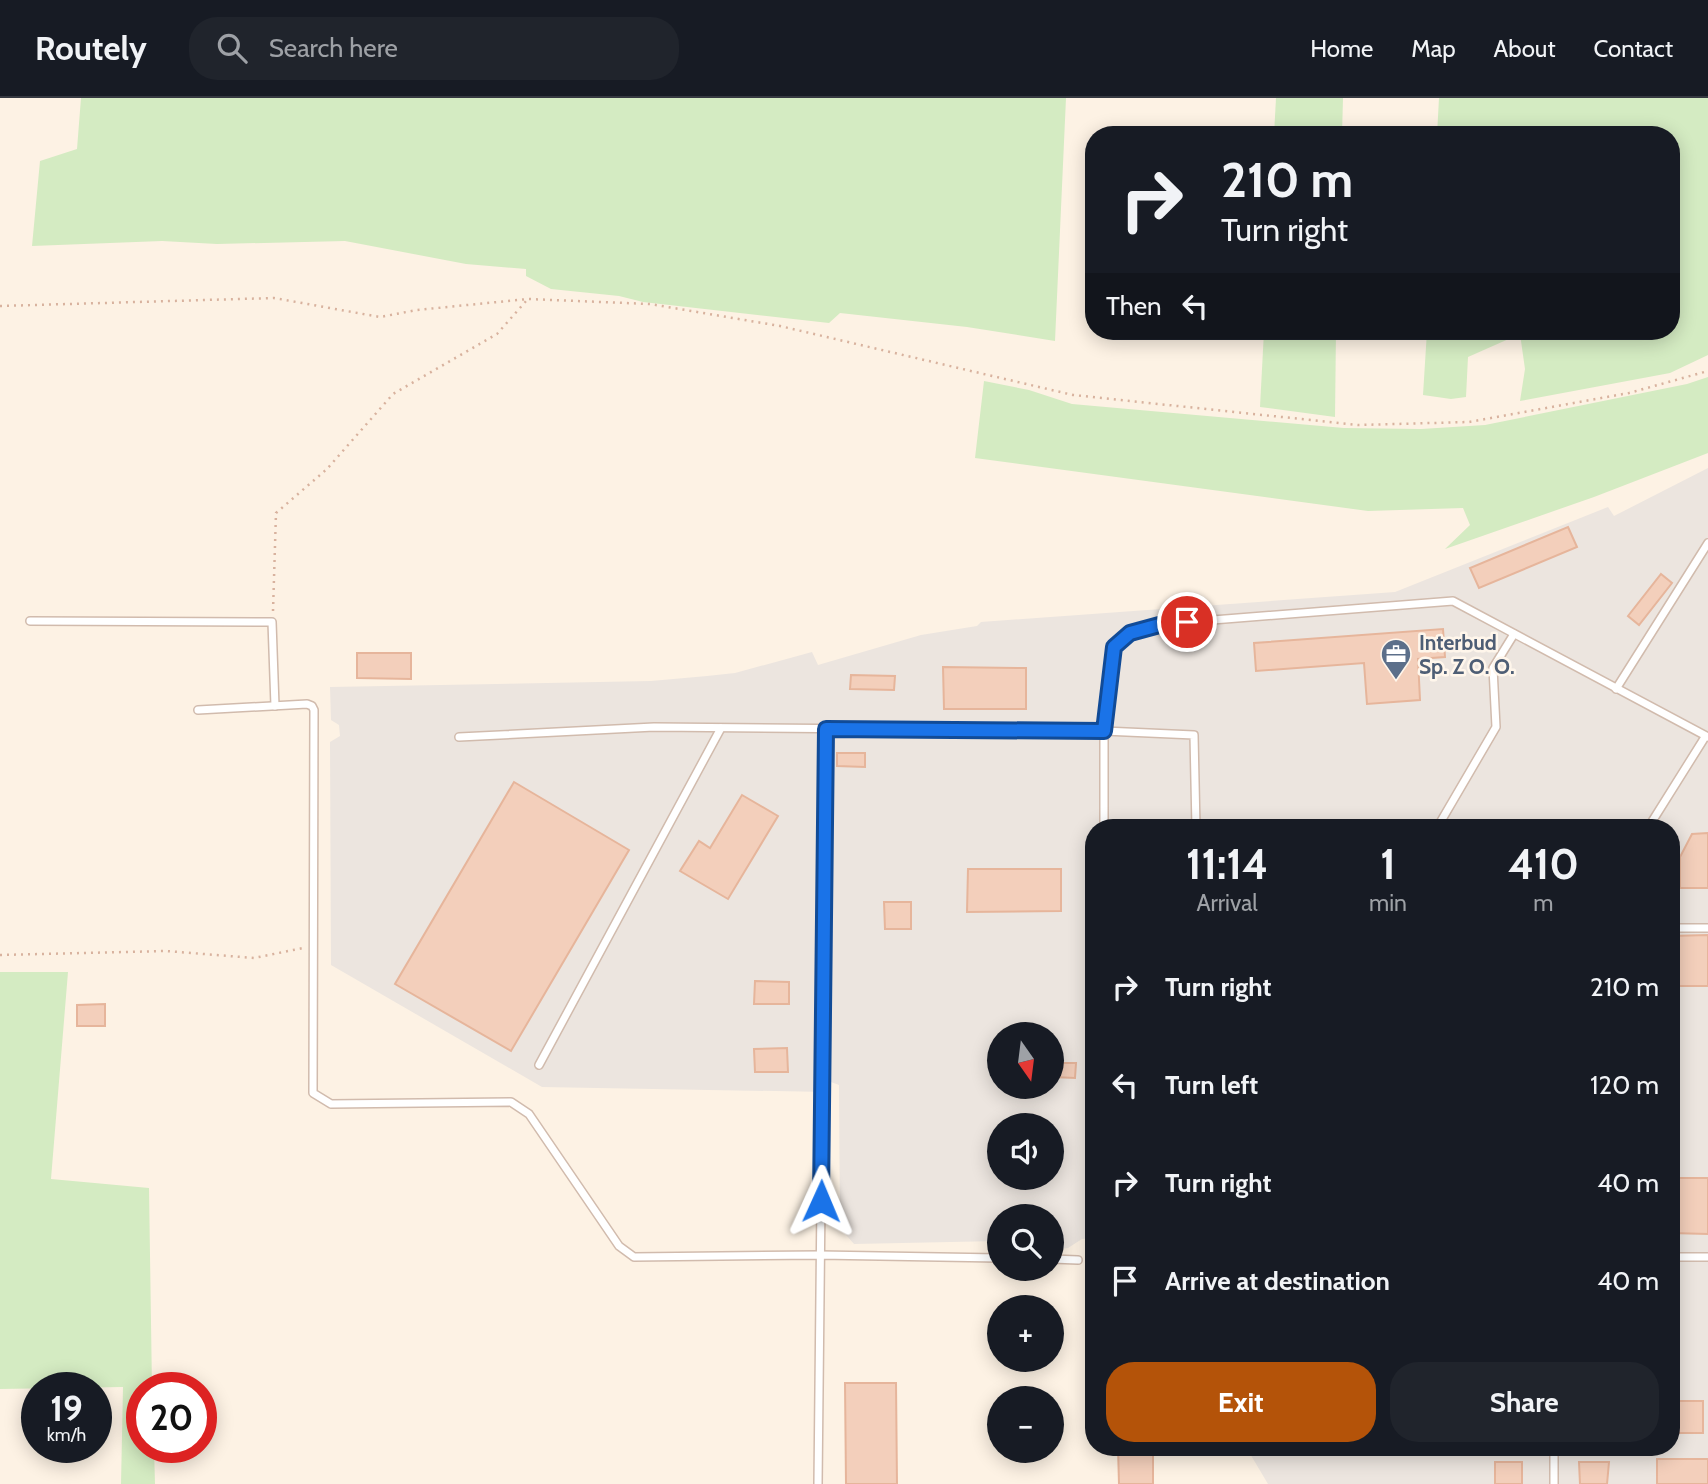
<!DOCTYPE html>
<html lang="en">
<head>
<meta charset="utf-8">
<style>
  body { margin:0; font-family:Cabin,sans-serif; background:#20242c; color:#f1f3f6; height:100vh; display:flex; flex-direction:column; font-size:26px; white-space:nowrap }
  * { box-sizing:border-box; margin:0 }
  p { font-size:23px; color:#9ea1a6 }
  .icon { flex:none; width:38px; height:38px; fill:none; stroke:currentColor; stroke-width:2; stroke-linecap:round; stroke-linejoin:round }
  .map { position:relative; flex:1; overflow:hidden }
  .panel { position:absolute; left:1085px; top:721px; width:595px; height:637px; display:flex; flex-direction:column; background:#171b24; border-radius:28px; box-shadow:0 4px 18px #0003 }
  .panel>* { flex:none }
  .hud { position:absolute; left:1085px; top:28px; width:595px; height:214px; border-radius:28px; box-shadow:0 4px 18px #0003; background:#171b24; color:#f1f3f6; overflow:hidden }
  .needle { width:46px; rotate:166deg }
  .fabs { position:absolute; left:987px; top:924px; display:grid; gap:14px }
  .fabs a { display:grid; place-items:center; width:77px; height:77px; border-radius:50%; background:#171b24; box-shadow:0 4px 18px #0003; font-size:35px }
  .speed { position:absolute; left:21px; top:1274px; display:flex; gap:14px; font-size:35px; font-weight:700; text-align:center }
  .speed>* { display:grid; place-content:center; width:91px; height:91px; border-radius:50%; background:#171b24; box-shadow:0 4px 18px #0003; line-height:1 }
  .speed small { font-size:18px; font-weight:400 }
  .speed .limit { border:10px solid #d22; background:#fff; color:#111 }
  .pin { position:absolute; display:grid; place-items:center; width:60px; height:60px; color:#fff; margin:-30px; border:4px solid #fff; border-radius:50%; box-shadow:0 2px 7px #0007 }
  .me { position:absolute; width:77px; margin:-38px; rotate:1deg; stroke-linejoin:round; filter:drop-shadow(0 0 5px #0008) }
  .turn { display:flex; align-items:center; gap:24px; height:147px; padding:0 21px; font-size:32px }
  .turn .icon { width:91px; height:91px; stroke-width:2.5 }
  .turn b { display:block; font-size:49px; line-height:60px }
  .then { display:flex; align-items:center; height:66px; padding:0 21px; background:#0003; gap:14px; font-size:26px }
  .eta { display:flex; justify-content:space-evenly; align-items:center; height:119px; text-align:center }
  .eta b { font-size:42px; font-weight:800; line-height:49px }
  .button { display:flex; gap:14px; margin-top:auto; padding:14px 21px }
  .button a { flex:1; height:80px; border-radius:28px; background:#b45309; color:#fff; font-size:28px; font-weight:800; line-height:80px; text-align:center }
  .button a+a { background:#20242c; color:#f1f3f6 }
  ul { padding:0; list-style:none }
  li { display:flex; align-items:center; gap:21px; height:98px; padding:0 21px }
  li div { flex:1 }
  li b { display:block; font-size:26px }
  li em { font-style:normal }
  header { display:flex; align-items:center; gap:42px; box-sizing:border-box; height:98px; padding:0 35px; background:#171b24; border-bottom:2px solid #363941 }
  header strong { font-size:33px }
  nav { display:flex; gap:38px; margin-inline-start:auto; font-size:24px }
  .search { width:490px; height:63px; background:#20242c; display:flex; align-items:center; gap:18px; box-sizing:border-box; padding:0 24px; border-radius:28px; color:#9ea1a6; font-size:26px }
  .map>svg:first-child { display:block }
  .industrial { fill:#ece5df; fill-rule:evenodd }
  .green { fill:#d4ebc2 }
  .building { fill:#f3cfbb; stroke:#e6b59b; stroke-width:2 }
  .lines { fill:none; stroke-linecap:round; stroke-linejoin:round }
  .lane-casing { stroke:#d1bbad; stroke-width:10 }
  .path { stroke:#d8b29e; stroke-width:2.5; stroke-dasharray:2 5; stroke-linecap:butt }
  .lane { stroke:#fff; stroke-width:7 }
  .route-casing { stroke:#114b97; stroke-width:18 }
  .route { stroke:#1a73e8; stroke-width:12 }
  .labels { text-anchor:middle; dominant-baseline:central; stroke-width:5; stroke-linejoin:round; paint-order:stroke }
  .service-label { font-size:21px; font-weight:bold; fill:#4e5e75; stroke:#fff6eb; text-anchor:start }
</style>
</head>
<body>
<header>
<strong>Routely</strong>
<div class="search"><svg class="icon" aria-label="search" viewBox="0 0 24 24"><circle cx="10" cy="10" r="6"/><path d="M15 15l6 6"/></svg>Search here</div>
<nav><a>Home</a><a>Map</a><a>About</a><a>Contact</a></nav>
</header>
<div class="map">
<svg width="1708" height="1386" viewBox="0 0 1708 1386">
  <rect width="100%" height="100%" fill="#fdf2e4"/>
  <path class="industrial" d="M 1708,370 L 1708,1386 L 1268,1386 L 1246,1349 L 1671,1349 L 1671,730 L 1094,730 L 1094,1140 L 1082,1141 L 1068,1150 L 1060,1151 L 1056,1142 L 1052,1142 L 1052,1118 L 999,1118 L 999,1143 L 854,1146 L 840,1130 L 839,987 L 831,984 L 828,994 L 542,989 L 331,867 L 330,644 L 340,638 L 339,627 L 331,622 L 330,589 L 651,583 L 707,578 L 735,575 L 812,554 L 818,567 L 921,537 L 977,528 L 981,524 L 1395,494 L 1608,409 L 1614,418 ZM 999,936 L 1052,936 L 1052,989 L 999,989 ZM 999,1027 L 1052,1027 L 1052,1080 L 999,1080 Z"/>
  <g class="green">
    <path d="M 81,0 L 1066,0 L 1055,243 L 967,229 L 840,215 L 829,225 L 643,204 L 619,198 L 551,191 L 526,178 L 526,171 L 466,166 L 345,143 L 217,146 L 162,143 L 32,148 L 40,63 L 77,51 Z"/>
    <path d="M 1276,0 L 1343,0 L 1342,37 L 1274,37 Z"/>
    <path d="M 1439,0 L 1708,0 L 1708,257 L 1670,275 L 1520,303 L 1525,271 L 1520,236 L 1468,259 L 1466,299 L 1451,301 L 1423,297 L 1427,233 L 1671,233 L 1671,37 L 1437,37 Z"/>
    <path d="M 1264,233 L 1336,233 L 1335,319 L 1260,309 Z"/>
    <path d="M 1708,279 L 1708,355 L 1594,399 L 1445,451 L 1470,427 L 1463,410 L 1368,413 L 975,360 L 984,283 L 1029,292 L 1072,306 L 1344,330 L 1421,331 L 1485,327 L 1687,286 Z"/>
    <path d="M 0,874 L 68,874 L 51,1081 L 149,1090 L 152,1290 L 142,1290 L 142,1349 L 154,1349 L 155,1386 L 121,1386 L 123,1289 L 0,1291 Z"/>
  </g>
  <g class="building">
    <path d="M 1568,429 L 1577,449 L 1479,490 L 1470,470 Z"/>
    <path d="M 1661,476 L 1672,485 L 1639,527 L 1628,518 Z"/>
    <path d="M 1443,531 L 1445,559 L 1418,561 L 1420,602 L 1367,606 L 1364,565 L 1256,573 L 1254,545 Z"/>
    <path d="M 357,555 L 411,555 L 411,581 L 357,580 Z"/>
    <path d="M 943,569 L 1026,570 L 1026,611 L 944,611 Z"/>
    <path d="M 851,577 L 895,578 L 894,592 L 850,591 Z"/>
    <path d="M 837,655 L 865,655 L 865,669 L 837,668 Z"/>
    <path d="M 514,684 L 629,752 L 511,953 L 395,886 Z"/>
    <path d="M 742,697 L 778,718 L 728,801 L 680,773 L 699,743 L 710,750 Z"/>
    <path d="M 1708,735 L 1708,790 L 1680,790 L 1680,759 L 1692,736 Z"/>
    <path d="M 968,771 L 1061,771 L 1061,813 L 967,814 Z"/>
    <path d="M 884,804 L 911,804 L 911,831 L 885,831 Z"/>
    <path d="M 1708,837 L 1708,888 L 1671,888 L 1671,838 Z"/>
    <path d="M 755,883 L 789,884 L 789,906 L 754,906 Z"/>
    <path d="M 105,906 L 105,928 L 77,928 L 77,907 Z"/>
    <path d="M 787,950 L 788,974 L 755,974 L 754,951 Z"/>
    <path d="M 1052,965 L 1076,965 L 1075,980 L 1052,979 Z"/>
    <path d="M 1671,1080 L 1708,1080 L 1708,1136 L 1671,1135 Z"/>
    <path d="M 845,1285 L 896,1285 L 897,1386 L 846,1386 Z"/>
    <rect x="1671" y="1303" width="32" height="32"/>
    <path d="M 1118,1349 L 1153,1350 L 1153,1386 L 1119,1386 Z"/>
    <rect x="1657" y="1361" width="51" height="25"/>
    <rect x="1495" y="1364" width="27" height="22"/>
    <path d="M 1579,1364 L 1609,1364 L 1607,1386 L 1580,1386 Z"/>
  </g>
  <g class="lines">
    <g class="lane-casing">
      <g id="lane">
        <path d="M 30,523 L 272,524 L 275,608"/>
        <path d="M 1616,591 L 1708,445"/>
        <path d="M 198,612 L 307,606 L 312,608 L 314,612 L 313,995 L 331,1006 L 511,1004 L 529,1016 L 619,1148 L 634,1159 L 820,1157 L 999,1160"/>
        <path d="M 459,639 L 654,629 L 1104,633 L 1194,637 L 1196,730"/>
        <path d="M 1104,730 L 1104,633 L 1114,549 L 1131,535 L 1163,526 L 1453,503 L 1708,639"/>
        <path d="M 1437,730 L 1496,629 L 1493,570 L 1514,536"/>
        <path d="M 1648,730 L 1705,639"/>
        <path d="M 1671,830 L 1708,830"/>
        <path d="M 539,967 L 721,630"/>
        <path d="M 1671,1159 L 1708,1159"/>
        <path d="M 1052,1161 L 1078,1162"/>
        <path d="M 818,1386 L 826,630"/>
        <path d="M 1554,1386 L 1554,1349"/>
      </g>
    </g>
    <g class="path">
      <path d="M 0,208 L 274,200 L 380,219 L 417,212 L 528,201 L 650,206 L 780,228 L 1073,297 L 1358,327 L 1469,324 L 1629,295 L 1708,273"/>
      <path d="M 273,513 L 276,415 L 327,371 L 393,296 L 497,236 L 527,202"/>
      <path d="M 0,857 L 166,853 L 254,860 L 303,850"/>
    </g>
    <use href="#lane" class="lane"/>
  </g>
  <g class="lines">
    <g class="route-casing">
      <path id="route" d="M 821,1103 L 826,631 L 1104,633 L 1114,549 L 1130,535 L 1163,526 L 1187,524"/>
    </g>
    <use href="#route" class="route"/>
  </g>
  <defs>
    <g id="office-pin" transform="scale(1.575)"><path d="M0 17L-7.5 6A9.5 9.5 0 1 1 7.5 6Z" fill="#5c6f8a" stroke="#fff6eb"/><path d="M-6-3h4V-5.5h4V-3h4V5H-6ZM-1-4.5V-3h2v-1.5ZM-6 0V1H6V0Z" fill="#fff"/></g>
  </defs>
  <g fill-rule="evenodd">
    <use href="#office-pin" x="1396" y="556"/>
  </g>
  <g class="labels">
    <g class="service-label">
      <text x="1419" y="544">Interbud<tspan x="1419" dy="24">Sp. Z O. O.</tspan></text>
    </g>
  </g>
</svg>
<div class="fabs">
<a><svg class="needle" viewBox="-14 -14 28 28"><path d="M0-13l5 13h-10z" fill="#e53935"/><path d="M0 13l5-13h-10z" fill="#9ea1a6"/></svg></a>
<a><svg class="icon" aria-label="sound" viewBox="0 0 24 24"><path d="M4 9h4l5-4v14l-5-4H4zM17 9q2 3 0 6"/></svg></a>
<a><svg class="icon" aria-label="search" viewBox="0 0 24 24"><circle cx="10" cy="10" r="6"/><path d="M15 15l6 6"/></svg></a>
<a>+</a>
<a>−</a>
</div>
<div class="speed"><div>19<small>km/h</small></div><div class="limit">20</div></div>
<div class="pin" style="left:1187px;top:524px;background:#d93025"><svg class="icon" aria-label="arrive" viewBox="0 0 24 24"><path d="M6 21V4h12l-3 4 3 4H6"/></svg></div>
<svg class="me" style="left:821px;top:1103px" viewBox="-20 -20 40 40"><path d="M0-17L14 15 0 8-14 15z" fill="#1a73e8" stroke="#fff" stroke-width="4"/></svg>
<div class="hud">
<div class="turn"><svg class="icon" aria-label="right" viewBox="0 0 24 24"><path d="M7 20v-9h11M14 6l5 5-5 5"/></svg><div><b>210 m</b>Turn right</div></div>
<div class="then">Then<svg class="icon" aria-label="left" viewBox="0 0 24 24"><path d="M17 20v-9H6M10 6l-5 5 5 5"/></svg></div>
</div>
<section class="panel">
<div class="eta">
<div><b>11:14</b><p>Arrival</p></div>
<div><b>1</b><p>min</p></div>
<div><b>410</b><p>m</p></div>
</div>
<ul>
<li><svg class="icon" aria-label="right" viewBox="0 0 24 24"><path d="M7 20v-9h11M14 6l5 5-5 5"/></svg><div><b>Turn right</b></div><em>210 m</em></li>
<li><svg class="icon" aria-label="left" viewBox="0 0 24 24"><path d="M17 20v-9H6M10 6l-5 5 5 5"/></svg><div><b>Turn left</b></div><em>120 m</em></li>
<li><svg class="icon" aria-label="right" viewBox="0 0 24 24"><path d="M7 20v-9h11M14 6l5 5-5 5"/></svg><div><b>Turn right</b></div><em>40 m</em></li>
<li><svg class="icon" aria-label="arrive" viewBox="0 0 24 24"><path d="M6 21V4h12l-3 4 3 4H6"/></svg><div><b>Arrive at destination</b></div><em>40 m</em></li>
</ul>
<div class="button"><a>Exit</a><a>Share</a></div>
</section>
</div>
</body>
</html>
